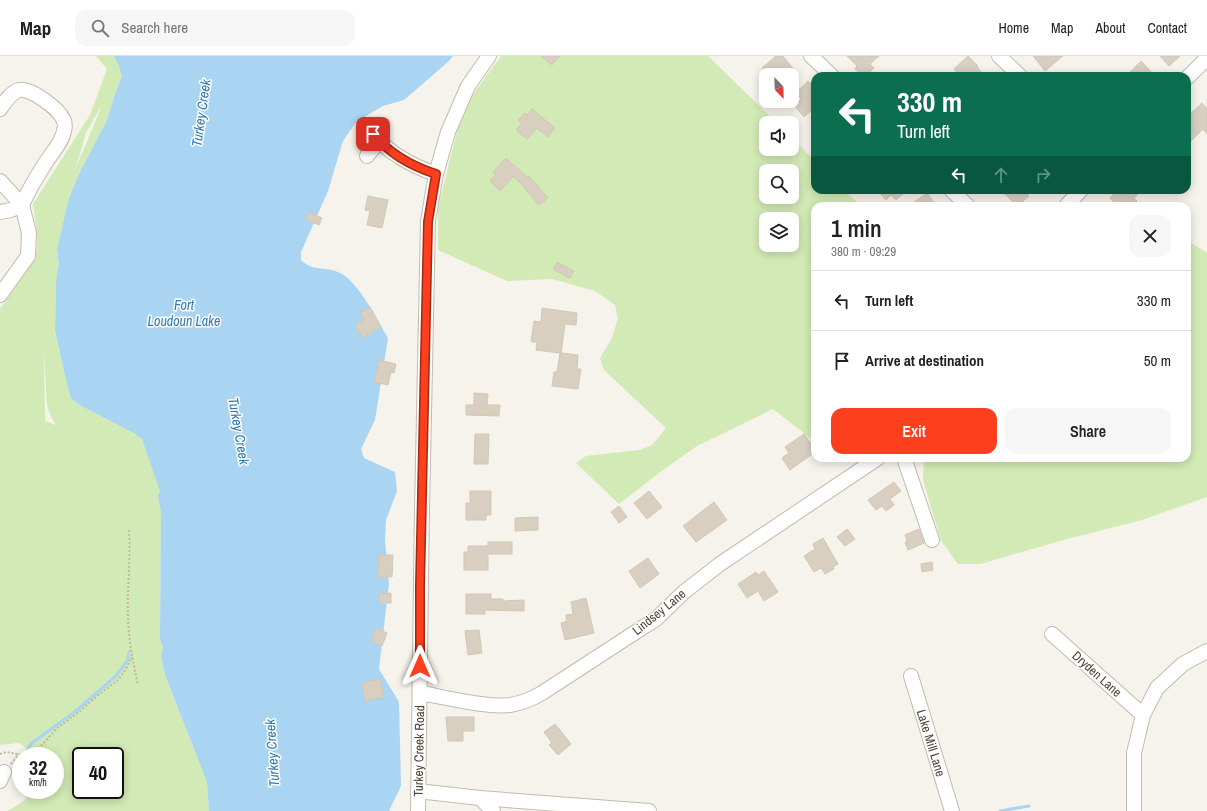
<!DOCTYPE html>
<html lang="en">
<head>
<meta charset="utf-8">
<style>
  body { margin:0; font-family:"Archivo Narrow",sans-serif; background:#f6f6f6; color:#202124; height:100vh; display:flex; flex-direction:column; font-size:15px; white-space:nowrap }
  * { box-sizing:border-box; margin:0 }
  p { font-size:13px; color:#757577 }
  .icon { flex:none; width:22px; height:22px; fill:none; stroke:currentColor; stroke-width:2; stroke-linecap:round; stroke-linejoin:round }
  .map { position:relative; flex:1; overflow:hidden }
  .details { position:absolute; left:811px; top:146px; width:380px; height:260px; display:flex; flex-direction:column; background:#fff; border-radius:12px; box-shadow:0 2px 10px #0003 }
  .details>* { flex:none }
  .top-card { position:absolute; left:811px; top:16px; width:380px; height:122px; border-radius:12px; box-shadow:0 2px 10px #0003; background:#0b6e4f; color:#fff; overflow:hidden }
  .needle { width:26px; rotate:157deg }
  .fabs { position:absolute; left:759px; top:12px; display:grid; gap:8px }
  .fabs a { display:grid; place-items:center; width:40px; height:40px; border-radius:8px; background:#fff; box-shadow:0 2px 10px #0003; font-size:20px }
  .speed { position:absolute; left:12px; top:691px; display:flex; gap:8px; font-size:20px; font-weight:700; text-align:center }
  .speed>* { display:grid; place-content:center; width:52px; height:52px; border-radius:50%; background:#fff; box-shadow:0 2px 10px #0003; line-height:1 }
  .speed small { font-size:10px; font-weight:400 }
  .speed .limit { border:2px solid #111; border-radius:6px; background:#fff; color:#111 }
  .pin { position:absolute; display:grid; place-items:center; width:34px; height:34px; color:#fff; margin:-17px; border-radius:8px; box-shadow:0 2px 6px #0006 }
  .me { position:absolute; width:44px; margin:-22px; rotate:0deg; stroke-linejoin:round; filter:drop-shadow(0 0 3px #0008) }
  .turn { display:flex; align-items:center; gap:14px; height:84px; padding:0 20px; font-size:18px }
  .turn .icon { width:52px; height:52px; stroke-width:2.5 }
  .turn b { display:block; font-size:28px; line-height:34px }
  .lanes { display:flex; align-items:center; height:38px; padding:0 20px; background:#0003; justify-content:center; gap:20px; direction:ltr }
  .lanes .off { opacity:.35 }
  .round { display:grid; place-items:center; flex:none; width:42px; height:42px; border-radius:12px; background:#f6f6f6 }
  .summary { display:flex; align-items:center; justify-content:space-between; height:68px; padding:0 20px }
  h1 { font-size:24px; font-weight:600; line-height:30px }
  .action { display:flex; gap:8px; margin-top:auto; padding:8px 20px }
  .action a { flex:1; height:46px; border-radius:12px; background:#fc3f1d; color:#fff; font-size:16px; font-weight:600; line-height:46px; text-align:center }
  .action a+a { background:#f6f6f6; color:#202124 }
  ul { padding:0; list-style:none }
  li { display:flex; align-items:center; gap:12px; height:60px; padding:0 20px; border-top:1px solid #e0e0e0 }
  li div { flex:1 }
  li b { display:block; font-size:15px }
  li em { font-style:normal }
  header { display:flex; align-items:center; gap:24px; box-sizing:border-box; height:56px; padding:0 20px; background:#fff; border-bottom:1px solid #e0e0e0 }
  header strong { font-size:19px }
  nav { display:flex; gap:22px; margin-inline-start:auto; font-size:14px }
  .search { width:280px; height:36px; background:#f6f6f6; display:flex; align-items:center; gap:10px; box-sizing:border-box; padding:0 14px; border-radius:12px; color:#757577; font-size:15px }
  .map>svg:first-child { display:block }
  .green { fill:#d2eab5; fill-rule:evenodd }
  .water { fill:#a9d4f2 }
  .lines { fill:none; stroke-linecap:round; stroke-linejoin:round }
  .stream { stroke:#a9d4f2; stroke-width:3 }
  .building { fill:#d8cfc1; stroke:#d3c7b4 }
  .minor-casing { stroke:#c2bbae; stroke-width:16 }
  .path { stroke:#c4b79f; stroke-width:2; stroke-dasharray:2 2; stroke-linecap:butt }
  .minor { stroke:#fff; stroke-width:14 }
  .route-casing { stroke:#a42913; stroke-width:10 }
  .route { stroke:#fc3f1d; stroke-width:7 }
  .labels { text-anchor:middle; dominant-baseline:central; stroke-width:3; stroke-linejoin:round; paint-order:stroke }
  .street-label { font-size:13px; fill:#4b4439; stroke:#fff }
  .water-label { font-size:14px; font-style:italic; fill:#2e7ab2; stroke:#fff }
</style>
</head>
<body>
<header>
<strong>Map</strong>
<div class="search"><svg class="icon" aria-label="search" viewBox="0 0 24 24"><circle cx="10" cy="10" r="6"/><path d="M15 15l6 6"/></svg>Search here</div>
<nav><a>Home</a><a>Map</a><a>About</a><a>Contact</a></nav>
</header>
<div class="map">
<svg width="1207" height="755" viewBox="0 0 1207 755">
  <rect width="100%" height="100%" fill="#f6f3ec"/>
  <g class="green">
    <path d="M 96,0 L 115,0 L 123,10 L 122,20 L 115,38 L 107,64 L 78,120 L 68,145 L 57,194 L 59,207 L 56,225 L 55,275 L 66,324 L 72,342 L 81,350 L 134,377 L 142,383 L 148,398 L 166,436 L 161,471 L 160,584 L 163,591 L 161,600 L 165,619 L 207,726 L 209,755 L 7,755 L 24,745 L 32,734 L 55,734 L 55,700 L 34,700 L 30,695 L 19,687 L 0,689 L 0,253 L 28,214 L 37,192 L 37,179 L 33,148 L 90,59 L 107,13 ZM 100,52 L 101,52 L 75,114 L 86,77 ZM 44,295 L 47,349 L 51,361 L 56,369 L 45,365 ZM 81,700 L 115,700 L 115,734 L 81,734 Z"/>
    <path d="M 501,0 L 708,0 L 777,67 L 766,67 L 766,93 L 792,93 L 792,82 L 815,105 L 815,134 L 844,134 L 861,150 L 815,150 L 815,386 L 773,353 L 697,390 L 663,414 L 619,448 L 576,407 L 586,400 L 640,394 L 652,389 L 666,372 L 604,314 L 600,302 L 611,284 L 618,263 L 615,249 L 595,235 L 552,223 L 507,225 L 438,194 L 438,152 L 458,71 L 474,37 ZM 766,115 L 792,115 L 792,141 L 766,141 ZM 766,163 L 792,163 L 792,189 L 766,189 Z"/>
    <path d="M 1187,184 L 1207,197 L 1207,441 L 1142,464 L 1067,483 L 980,508 L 958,508 L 941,485 L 923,424 L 924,402 L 1187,402 Z"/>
  </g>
  <path class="water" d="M 114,0 L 453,0 L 449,5 L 404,44 L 383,50 L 356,66 L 343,85 L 328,135 L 301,196 L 301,204 C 313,216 324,210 338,216 C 357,223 378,265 388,282 L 375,364 L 361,393 L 364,402 L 395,416 L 397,435 L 386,464 L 385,484 L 389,528 L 379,613 L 399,646 L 401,730 L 389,755 L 209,755 L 207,726 L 165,619 L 161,600 L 163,591 L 160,584 L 161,456 L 158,440 L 160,435 L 142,383 L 134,377 L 81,350 L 71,342 L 66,324 L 55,275 L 56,225 L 59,207 L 57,194 L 68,145 L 78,120 L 107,64 L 115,38 L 122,20 L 119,10 Z"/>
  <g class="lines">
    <g class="stream">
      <path d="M 27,694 L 32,687 L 77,654 L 116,620 L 128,604 L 129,596"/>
      <path d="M 1000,755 L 1029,750"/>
    </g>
  </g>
  <g class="building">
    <path d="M 541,0 L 560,0 L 552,9 Z"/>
    <path d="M 776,0 L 783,0 L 795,15 L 791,19 L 777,19 L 774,15 L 768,19 L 762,12 Z"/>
    <path d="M 847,0 L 879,0 L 870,8 L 874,12 L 866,20 L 862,20 L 855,13 L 857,10 Z"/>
    <path d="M 968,0 L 978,10 L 977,11 L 985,20 L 961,20 L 954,13 Z"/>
    <path d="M 1033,0 L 1063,0 L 1045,15 Z"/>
    <path d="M 1160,0 L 1180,0 L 1169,10 Z"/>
    <path d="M 1141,5 L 1155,20 L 1126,20 Z"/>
    <path d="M 808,25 L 815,33 L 815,51 L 804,61 L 794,49 L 801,43 L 796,37 Z"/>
    <path d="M 1202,47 L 1207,53 L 1207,78 L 1203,73 L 1187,89 L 1187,61 Z"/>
    <path d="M 532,53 L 555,72 L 548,81 L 537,72 L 527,83 L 516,74 L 522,67 L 518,64 L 525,57 L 527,59 Z"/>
    <path d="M 506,102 L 527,121 L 529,120 L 548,142 L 539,149 L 514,120 L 500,135 L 490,125 L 496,118 L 493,116 Z"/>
    <path d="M 877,134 L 907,134 L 896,144 L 891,139 L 886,144 Z"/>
    <path d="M 1001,134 L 1023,134 L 1029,140 L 1017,150 Z"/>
    <path d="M 1118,134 L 1142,134 L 1134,142 L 1137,145 L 1132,150 L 1118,150 L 1110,142 Z"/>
    <path d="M 927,137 L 937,150 L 909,150 Z"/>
    <path d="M 368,140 L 388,144 L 382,172 L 367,169 L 370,155 L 365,154 Z"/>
    <path d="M 309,156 L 322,162 L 319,169 L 306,164 Z"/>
    <path d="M 557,206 L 574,215 L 570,222 L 553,213 Z"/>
    <path d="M 370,251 L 381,271 L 362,282 L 355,269 L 364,264 L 360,257 Z"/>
    <path d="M 542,252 L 577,257 L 576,269 L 565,268 L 561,297 L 578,299 L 577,313 L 581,313 L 578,333 L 552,330 L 554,316 L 557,316 L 560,297 L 536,294 L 537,286 L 531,286 L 534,265 L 541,266 Z"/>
    <path d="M 379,304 L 396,308 L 394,317 L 391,316 L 388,329 L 374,326 Z"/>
    <path d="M 474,337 L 488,338 L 487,349 L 500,349 L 499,360 L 466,359 L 466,349 L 474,349 Z"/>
    <path d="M 475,378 L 489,378 L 488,408 L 474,408 Z"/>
    <path d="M 804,378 L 815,393 L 815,396 L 790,414 L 782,402 L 789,397 L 785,391 Z"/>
    <path d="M 894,426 L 901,435 L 890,443 L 894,449 L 886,455 L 882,450 L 876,454 L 868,444 Z"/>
    <path d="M 470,435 L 491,435 L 491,459 L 486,459 L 486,464 L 466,464 L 466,447 L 470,447 Z"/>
    <path d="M 649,435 L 662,451 L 647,463 L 634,447 Z"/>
    <path d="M 714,446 L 727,464 L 696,486 L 683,470 Z"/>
    <path d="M 619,450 L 627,461 L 619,467 L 611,456 Z"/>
    <path d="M 538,461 L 538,474 L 515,475 L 515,462 Z"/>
    <path d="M 847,473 L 855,483 L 845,490 L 837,481 Z"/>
    <path d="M 919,473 L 924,487 L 908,494 L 905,486 L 907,485 L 905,479 Z"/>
    <path d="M 823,482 L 838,508 L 833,511 L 834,513 L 825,518 L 821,512 L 814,516 L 804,500 L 815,493 L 813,488 Z"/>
    <path d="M 488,486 L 512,486 L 512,498 L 488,498 L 488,514 L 464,514 L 464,496 L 468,496 L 468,490 L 488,490 Z"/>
    <path d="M 379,499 L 393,499 L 392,521 L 378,521 Z"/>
    <path d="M 648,502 L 659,518 L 640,532 L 629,515 Z"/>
    <path d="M 932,506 L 933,514 L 922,516 L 921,508 Z"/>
    <path d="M 764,515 L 778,536 L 764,545 L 758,535 L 747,542 L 738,528 L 756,516 L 758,519 Z"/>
    <path d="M 391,537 L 391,547 L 380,547 L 379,538 Z"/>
    <path d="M 466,538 L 491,538 L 491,543 L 503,543 L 503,545 L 524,544 L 524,555 L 485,554 L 485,558 L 466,558 Z"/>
    <path d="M 586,542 L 594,577 L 565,584 L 561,567 L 567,565 L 566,559 L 573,558 L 571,546 Z"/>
    <path d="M 376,572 L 387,577 L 382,590 L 371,585 Z"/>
    <path d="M 479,574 L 482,597 L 468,599 L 465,575 Z"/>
    <path d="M 380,623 L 384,641 L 365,645 L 362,627 Z"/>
    <path d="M 446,661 L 474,661 L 474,675 L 463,675 L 463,685 L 448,685 Z"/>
    <path d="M 555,668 L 571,688 L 558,699 L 549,689 L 552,687 L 544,676 Z"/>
  </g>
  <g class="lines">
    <g class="minor-casing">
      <g id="minor">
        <path d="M 811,0 L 832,20"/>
        <path d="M 999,0 L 1020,20"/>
        <path d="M 1187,22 L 1207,2"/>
        <path d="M 0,53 C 5,46 10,37 19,34 C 30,31 59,53 63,63 C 65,66 65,71 64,75 C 62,86 52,97 46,106 C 37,120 29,133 22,149 L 11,154 L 0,156"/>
        <path d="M 373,78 C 389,97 412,110 436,118"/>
        <path d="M 367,100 L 379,85"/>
        <path d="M 0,125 L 22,149 L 29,177 L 28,200 L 0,239"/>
        <path d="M 951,134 L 968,150"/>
        <path d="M 1066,150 L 1081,134"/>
        <path d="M 904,402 L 932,484"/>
        <path d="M 1052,578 L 1143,659"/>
        <path d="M 911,620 L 952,755"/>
        <path d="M 420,637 C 445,641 486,652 510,649 C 522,647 532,643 542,637 L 642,572 L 656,563 L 684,536 L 720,508 L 878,402"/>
        <path d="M 0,725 L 4,716"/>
        <path d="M 418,735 L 480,742 L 649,755"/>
        <path d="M 480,742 L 493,755"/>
        <path d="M 418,755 C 420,558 423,362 428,165 L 436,118 L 448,76 L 468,30 L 489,0"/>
        <path d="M 1134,755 L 1134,697 L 1143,659 L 1157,632 L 1183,608 L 1207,595"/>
      </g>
    </g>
    <g class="path">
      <path d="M 129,474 C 131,502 127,530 128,558 C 128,582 133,606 138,629"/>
      <path d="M 0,698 L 6,696 L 23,699 L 33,696 L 43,688 L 56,673 L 80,655 L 97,640 L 118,624 L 126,613 L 132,601"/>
      <path d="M 11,708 L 19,698"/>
    </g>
    <use href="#minor" class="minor"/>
  </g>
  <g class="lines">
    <g class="route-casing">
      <path id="route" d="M 373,78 C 389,97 411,110 436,118 L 428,166 L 420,530 L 420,610"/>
    </g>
    <use href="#route" class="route"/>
  </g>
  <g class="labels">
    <g class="street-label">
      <text transform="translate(659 556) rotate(-39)">Lindsey Lane</text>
      <text transform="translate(1097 618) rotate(42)">Dryden Lane</text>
      <text transform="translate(931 687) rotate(73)">Lake Mill Lane</text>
      <text transform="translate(419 695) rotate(-89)">Turkey Creek Road</text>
    </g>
    <g class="water-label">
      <text transform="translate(201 57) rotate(-82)">Turkey Creek</text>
      <text x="184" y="249">Fort<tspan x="184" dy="16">Loudoun Lake</tspan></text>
      <text transform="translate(239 375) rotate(80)">Turkey Creek</text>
      <text transform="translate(272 697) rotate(-94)">Turkey Creek</text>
    </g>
  </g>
</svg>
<div class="fabs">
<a><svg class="needle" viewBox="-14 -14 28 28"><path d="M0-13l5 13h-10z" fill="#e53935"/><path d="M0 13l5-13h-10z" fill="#757577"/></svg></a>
<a><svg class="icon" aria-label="sound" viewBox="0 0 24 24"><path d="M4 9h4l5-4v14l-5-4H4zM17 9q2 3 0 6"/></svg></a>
<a><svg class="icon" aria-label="search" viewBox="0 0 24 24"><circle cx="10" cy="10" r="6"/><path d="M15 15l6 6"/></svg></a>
<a><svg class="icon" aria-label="layers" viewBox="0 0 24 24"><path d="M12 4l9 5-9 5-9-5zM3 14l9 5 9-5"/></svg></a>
</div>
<div class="speed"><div>32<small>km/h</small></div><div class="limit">40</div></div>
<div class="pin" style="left:373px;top:78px;background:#d93025"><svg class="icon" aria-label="arrive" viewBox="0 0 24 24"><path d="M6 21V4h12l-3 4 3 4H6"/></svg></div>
<svg class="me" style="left:420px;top:610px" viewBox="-20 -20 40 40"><path d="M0-17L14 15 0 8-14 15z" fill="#fc3f1d" stroke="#fff" stroke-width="4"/></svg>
<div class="top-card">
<div class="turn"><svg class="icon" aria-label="left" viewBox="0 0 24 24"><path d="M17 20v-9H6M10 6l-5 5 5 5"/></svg><div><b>330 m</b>Turn left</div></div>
<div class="lanes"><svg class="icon" aria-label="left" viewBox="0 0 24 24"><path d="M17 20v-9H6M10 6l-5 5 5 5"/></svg><svg class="icon off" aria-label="ahead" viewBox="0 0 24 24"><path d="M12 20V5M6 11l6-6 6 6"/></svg><svg class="icon off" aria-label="right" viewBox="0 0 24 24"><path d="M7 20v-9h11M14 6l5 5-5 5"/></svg></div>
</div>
<section class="details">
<div class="summary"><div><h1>1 min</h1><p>380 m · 09:29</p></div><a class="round"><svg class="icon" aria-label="close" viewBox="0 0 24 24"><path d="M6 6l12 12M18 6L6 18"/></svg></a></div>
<ul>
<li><svg class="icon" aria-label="left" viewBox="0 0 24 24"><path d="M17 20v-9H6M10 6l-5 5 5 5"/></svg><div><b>Turn left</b></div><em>330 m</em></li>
<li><svg class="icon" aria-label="arrive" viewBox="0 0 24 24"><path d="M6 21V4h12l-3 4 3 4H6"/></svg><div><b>Arrive at destination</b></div><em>50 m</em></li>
</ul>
<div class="action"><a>Exit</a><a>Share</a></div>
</section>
</div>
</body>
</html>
